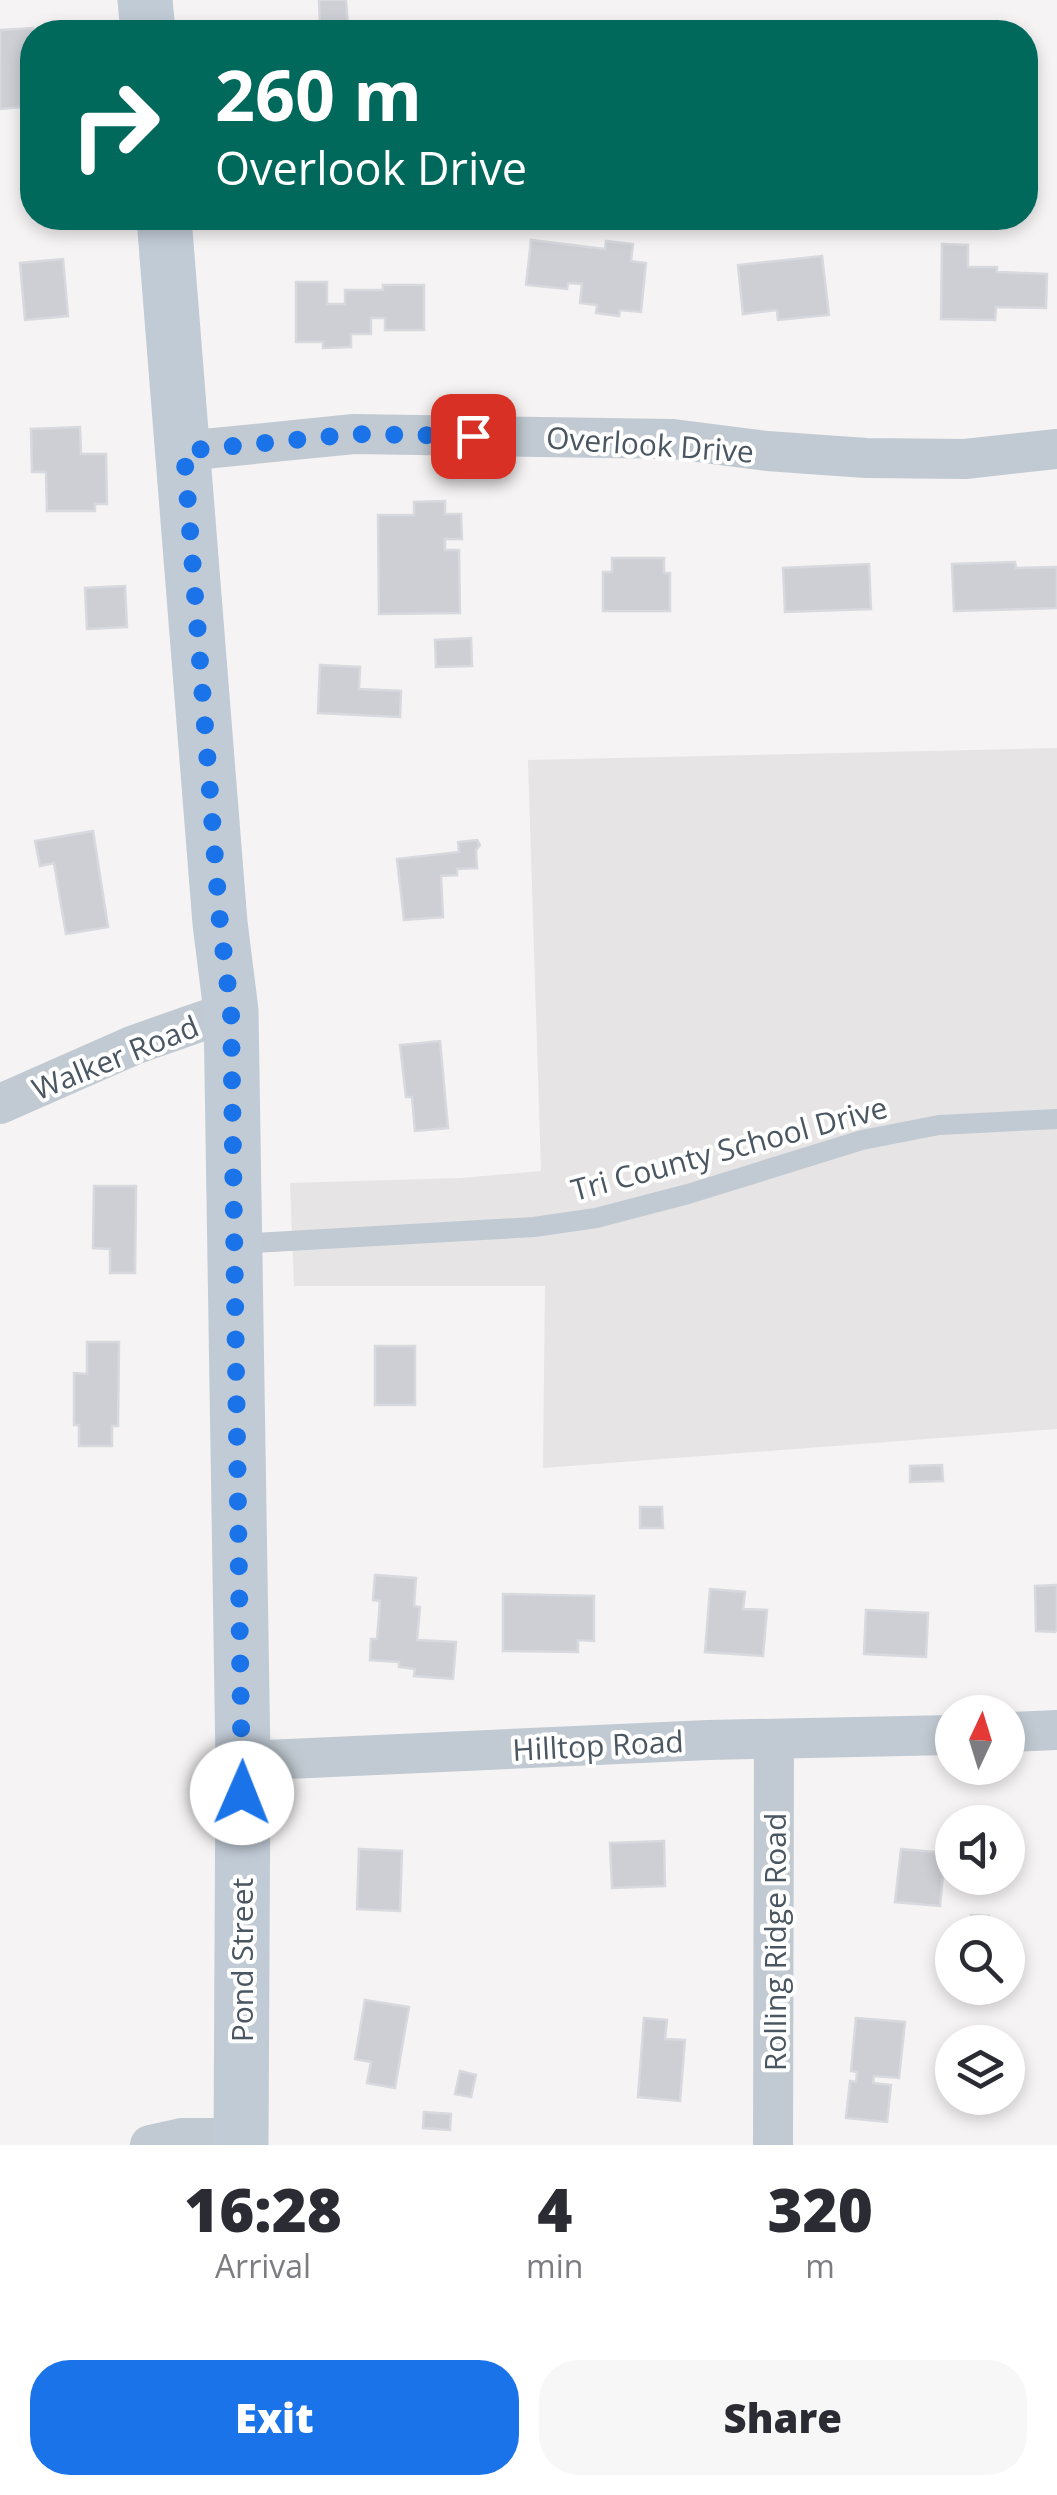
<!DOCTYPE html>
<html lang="en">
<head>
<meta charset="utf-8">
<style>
  body { margin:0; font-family:"Open Sans",sans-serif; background:#f7f7f7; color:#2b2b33; height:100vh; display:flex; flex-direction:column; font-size:38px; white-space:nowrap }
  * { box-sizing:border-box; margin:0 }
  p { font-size:32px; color:#7c7c81 }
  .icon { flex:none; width:55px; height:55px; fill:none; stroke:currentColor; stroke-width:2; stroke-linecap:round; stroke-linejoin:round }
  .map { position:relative; height:2145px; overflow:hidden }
  .sheet { display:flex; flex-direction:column; background:#fff; flex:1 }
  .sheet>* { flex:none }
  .banner { position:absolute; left:20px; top:20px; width:1018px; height:210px; border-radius:40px; box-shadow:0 5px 15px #0003; background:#00695c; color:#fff; overflow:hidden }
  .needle { width:65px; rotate:4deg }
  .tools { position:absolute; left:935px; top:1695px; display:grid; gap:20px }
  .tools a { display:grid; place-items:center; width:90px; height:90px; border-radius:50%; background:#fff; box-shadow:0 5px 15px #0003; font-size:50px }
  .pin { position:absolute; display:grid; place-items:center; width:85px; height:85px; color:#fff; margin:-42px; border-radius:20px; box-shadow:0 5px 15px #0006 }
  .me { position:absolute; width:110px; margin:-55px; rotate:1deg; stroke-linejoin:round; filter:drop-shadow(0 0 8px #0008) }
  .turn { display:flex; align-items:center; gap:35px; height:210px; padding:0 30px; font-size:45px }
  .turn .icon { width:130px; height:130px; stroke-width:2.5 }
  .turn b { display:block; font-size:70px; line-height:85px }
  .eta { display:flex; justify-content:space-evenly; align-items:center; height:170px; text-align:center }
  .eta b { font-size:60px; font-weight:800; line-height:70px }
  .cta { display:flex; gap:20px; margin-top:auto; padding:20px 30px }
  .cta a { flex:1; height:115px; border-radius:40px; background:#1a73e8; color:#fff; font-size:40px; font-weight:800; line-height:115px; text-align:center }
  .cta a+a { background:#f7f7f7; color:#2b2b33 }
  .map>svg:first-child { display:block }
  .education { fill:#e6e4e5 }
  .building { fill:#cdcfd5; stroke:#d7d9de; stroke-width:2.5 }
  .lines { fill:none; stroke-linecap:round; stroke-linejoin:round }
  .service { stroke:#c1cad2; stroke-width:20 }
  .minor { stroke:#c1cad2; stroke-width:40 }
  .secondary { stroke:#c1cbd6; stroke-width:55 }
  .route { stroke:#1a73e8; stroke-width:18; stroke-dasharray:0 32.4 }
  .labels { text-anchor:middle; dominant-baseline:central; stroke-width:8; stroke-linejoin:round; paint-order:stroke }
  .street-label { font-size:30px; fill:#4a5661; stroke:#fff }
</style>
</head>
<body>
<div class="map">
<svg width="1057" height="2145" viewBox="0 0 1057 2145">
  <rect width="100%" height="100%" fill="#f5f3f3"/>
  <path class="education" d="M 1057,748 L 1057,1429 L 543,1468 L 545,1286 L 294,1286 L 290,1183 L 461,1178 L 541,1171 L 528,760 Z"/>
  <g class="building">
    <path d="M 319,0 L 346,0 L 348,25 L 320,27 Z"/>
    <path d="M 33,28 L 32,106 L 0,109 L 0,30 Z"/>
    <path d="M 531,240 L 605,249 L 606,241 L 633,244 L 631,261 L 646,263 L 641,312 L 620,310 L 619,316 L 596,313 L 597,305 L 580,303 L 582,284 L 568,283 L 567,289 L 526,285 Z"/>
    <path d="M 942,244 L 968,245 L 968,267 L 997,267 L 997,272 L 1047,274 L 1046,308 L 996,307 L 995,320 L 941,319 Z"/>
    <path d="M 822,256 L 829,315 L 778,320 L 777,310 L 743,314 L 738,265 Z"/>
    <path d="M 63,259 L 68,316 L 25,320 L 20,263 Z"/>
    <path d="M 296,282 L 327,282 L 327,304 L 345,304 L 345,290 L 383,290 L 383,285 L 424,285 L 424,330 L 385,330 L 385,318 L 371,318 L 371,334 L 351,334 L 351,347 L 323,348 L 323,342 L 296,342 Z"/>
    <path d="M 80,427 L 81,454 L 106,454 L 107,504 L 95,504 L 95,511 L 47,511 L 46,472 L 32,472 L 31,429 Z"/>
    <path d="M 445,501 L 445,514 L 461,514 L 462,539 L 445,539 L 445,550 L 459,550 L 460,613 L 379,614 L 378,515 L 414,515 L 414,502 Z"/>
    <path d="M 612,558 L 664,558 L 664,573 L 670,573 L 670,611 L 603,611 L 603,572 L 612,572 Z"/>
    <path d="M 1015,562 L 1016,568 L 1057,567 L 1057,608 L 954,611 L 952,564 Z"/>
    <path d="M 869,564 L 871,609 L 785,612 L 783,568 Z"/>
    <path d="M 125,586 L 127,627 L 87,629 L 85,588 Z"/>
    <path d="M 471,638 L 472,666 L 436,667 L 435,640 Z"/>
    <path d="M 320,665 L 360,667 L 359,689 L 401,691 L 400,717 L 318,713 Z"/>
    <path d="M 93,831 L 108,927 L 66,934 L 54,863 L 40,866 L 35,841 Z"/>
    <path d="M 477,840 L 480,845 L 476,850 L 477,868 L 457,869 L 457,875 L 441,876 L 443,917 L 404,920 L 397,859 L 459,852 L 458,842 Z"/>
    <path d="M 440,1041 L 448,1128 L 415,1131 L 412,1097 L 406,1097 L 400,1045 Z"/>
    <path d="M 94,1186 L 136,1186 L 135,1273 L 110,1273 L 110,1249 L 93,1248 Z"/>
    <path d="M 87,1342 L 119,1342 L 118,1426 L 112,1426 L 112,1446 L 79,1446 L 79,1425 L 74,1425 L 74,1373 L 87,1374 Z"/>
    <rect x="375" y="1346" width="40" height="59"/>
    <path d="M 942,1465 L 943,1481 L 910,1482 L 910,1466 Z"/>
    <path d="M 640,1507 L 662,1507 L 663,1528 L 640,1528 Z"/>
    <path d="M 375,1575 L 416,1578 L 414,1606 L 420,1607 L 417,1640 L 456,1642 L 453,1679 L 414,1676 L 415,1669 L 399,1667 L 399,1662 L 370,1660 L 371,1639 L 377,1639 L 380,1601 L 373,1600 Z"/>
    <path d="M 1057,1585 L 1057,1629 L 1055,1632 L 1036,1631 L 1035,1586 Z"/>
    <path d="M 710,1589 L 745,1592 L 743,1609 L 767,1610 L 763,1656 L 705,1652 Z"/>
    <path d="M 503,1594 L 594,1596 L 594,1641 L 578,1640 L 578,1652 L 503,1651 Z"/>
    <path d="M 866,1610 L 928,1613 L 926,1657 L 864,1654 Z"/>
    <path d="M 664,1841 L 665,1886 L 612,1888 L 610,1843 Z"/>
    <path d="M 359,1849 L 402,1851 L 400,1911 L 357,1909 Z"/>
    <path d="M 901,1849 L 945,1853 L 940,1906 L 895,1902 Z"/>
    <path d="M 971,1915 L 989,1916 L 989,1932 L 971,1932 Z"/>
    <path d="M 365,2000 L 409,2007 L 395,2088 L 367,2083 L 371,2062 L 355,2059 Z"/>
    <path d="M 644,2018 L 667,2020 L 665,2039 L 685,2040 L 680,2101 L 638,2097 Z"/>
    <path d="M 856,2018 L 905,2022 L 899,2078 L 874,2076 L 873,2083 L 891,2085 L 887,2122 L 846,2118 L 850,2081 L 856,2082 L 857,2072 L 851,2071 Z"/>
    <path d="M 460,2071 L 476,2075 L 471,2097 L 455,2094 Z"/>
    <path d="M 424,2112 L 451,2114 L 450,2130 L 423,2128 Z"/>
  </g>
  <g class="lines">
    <path class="service" d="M 238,1244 L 534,1227 L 596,1218 L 688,1194 L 862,1140 L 939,1125 L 1057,1119"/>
    <g class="minor">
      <path d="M 184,451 L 354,434 L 673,439 L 767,451 L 866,458 L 965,459 L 1057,449"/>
      <path d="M 0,1104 L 134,1045 L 231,1011"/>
      <path d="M 1008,1732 L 1057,1730"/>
      <path d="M 243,1761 L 708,1740 L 952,1735"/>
      <path d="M 150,2145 L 182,2138 L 240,2138"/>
      <path d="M 773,2145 L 774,1739"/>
    </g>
    <g class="secondary">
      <path d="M 145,0 L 148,32"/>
      <path d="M 164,218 L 220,923 L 231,1011 L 243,1761 L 241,2145"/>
    </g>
  </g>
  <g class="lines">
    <path class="route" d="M 242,1793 L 231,1011 L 220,923 L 184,451 L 354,434 L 473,436"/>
  </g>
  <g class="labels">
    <g class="street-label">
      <text transform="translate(650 444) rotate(4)">Overlook Drive</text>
      <text transform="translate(115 1057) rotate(-22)">Walker Road</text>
      <text transform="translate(729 1148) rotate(-15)">Tri County School Drive</text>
      <text transform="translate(598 1745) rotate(-3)">Hilltop Road</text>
      <text transform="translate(774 1942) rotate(-90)">Rolling Ridge Road</text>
      <text transform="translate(241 1960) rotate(-90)">Pond Street</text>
    </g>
  </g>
</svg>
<div class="tools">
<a><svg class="needle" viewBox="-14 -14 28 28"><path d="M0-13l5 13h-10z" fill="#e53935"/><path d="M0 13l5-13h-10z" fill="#7c7c81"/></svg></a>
<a><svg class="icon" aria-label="sound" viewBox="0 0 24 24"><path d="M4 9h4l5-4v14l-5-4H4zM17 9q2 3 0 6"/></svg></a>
<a><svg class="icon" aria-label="search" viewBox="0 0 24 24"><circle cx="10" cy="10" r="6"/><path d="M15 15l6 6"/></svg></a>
<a><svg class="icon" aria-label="layers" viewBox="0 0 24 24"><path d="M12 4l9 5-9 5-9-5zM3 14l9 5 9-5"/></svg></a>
</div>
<div class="pin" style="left:473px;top:436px;background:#d93025"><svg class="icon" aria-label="arrive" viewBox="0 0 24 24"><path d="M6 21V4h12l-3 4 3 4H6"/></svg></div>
<svg class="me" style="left:242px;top:1793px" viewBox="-20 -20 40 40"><circle r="19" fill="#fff"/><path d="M0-13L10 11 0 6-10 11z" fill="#1a73e8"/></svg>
<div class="banner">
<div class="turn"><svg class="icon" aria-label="right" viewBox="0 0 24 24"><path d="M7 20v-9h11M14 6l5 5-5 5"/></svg><div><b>260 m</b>Overlook Drive</div></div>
</div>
</div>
<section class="sheet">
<div class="eta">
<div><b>16:28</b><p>Arrival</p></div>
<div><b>4</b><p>min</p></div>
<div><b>320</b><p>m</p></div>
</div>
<div class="cta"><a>Exit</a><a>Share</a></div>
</section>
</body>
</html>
